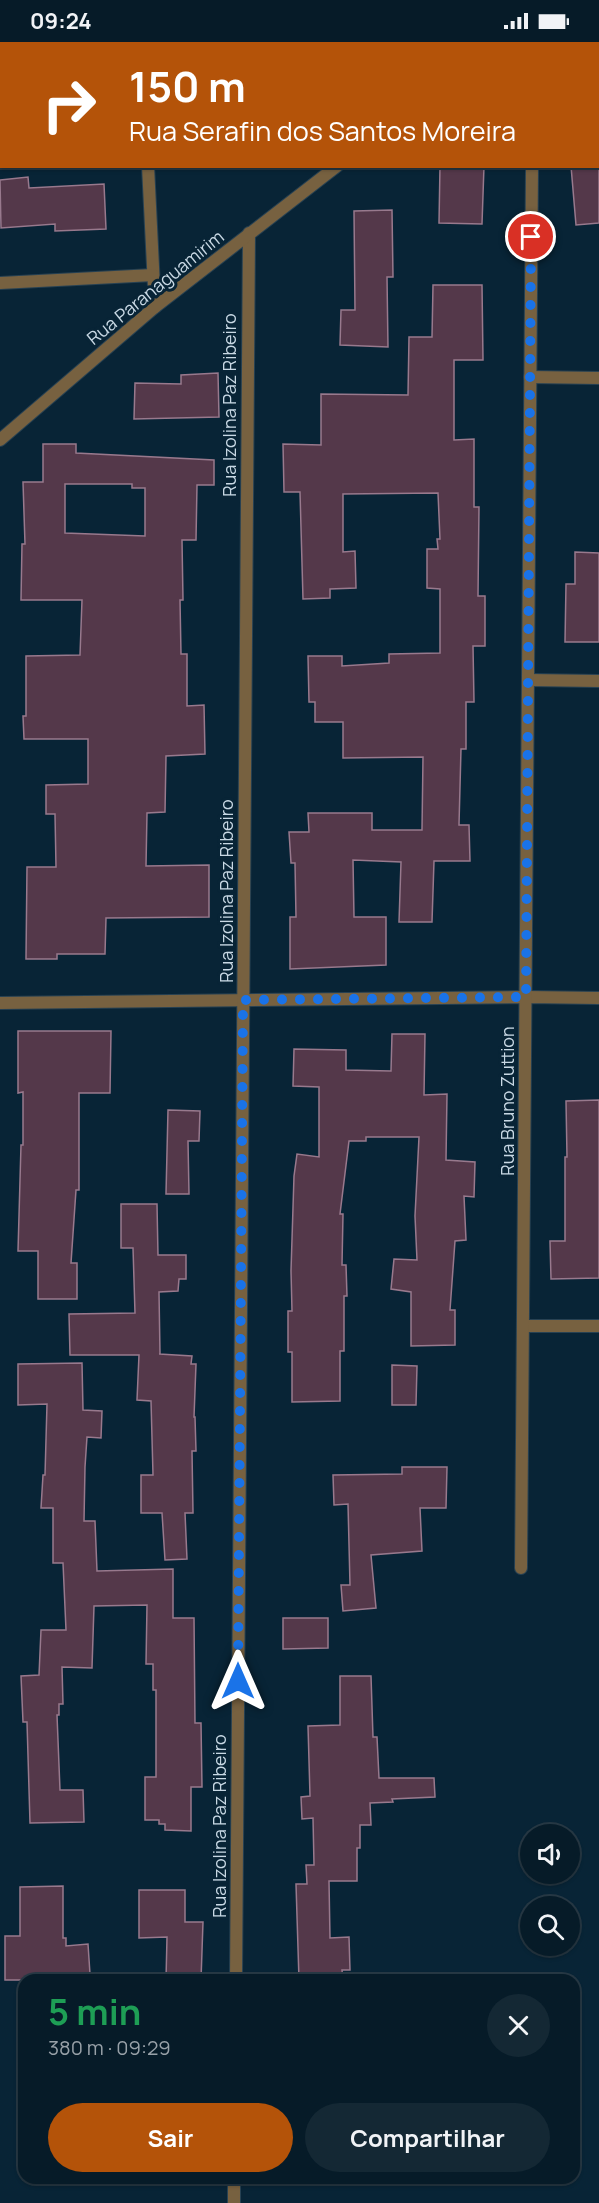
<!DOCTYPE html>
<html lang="pt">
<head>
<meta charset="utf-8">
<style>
  body { margin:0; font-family:Manrope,sans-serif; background:#142834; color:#f1f3f6; height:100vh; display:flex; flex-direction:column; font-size:22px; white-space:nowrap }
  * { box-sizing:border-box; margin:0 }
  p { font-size:20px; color:#98a1a8 }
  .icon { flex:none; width:33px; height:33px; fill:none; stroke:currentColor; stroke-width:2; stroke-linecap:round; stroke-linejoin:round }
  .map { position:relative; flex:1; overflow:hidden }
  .side { position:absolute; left:18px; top:1932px; width:562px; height:210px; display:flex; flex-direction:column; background:#061b28; border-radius:18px; box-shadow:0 2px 4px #0004,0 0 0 2px #273945 }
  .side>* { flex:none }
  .top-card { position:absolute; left:0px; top:0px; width:600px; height:126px; box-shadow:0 2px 4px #0004,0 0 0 2px #273945; background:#b45309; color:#fff; overflow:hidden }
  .fabs { position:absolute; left:520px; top:1782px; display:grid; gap:12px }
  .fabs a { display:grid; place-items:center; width:60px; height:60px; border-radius:50%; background:#061b28; box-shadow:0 2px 4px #0004,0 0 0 2px #273945; font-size:30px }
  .pin { position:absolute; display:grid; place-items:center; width:51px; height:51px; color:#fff; margin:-26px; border:3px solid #fff; border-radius:50%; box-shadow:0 2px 6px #0007 }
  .me { position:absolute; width:66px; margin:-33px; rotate:0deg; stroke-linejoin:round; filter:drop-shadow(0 0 4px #0008) }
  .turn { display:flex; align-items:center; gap:21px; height:126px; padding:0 30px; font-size:27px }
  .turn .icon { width:78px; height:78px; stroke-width:2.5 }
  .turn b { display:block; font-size:42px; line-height:51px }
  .round { display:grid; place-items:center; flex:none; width:63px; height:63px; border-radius:32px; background:#142834 }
  .head { display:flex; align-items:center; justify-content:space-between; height:102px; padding:0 30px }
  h1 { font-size:36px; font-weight:700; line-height:45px; color:#1e9e55 }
  .cta { display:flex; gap:12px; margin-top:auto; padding:12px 30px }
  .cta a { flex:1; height:69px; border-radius:36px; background:#b45309; color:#fff; font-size:24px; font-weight:700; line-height:69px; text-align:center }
  .cta a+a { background:#142834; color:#f1f3f6 }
  .status { display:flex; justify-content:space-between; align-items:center; height:42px; padding:0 30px; background:#061b28; direction:ltr }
  .status svg { height:16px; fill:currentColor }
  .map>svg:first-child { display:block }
  .building { fill:#54384a; stroke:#98798d; stroke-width:1.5; fill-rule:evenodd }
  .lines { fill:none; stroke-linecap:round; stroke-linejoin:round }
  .minor-casing { stroke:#274152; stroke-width:14 }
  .tertiary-casing { stroke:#274152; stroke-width:14 }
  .minor { stroke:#776140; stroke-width:12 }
  .tertiary { stroke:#776140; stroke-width:12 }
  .route { stroke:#1a73e8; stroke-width:10; stroke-dasharray:0 18 }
  .labels { text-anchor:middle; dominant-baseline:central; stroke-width:6; stroke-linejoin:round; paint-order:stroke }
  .street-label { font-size:18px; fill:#c8d8e4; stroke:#082436 }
</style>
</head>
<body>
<div class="status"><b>09:24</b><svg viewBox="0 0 49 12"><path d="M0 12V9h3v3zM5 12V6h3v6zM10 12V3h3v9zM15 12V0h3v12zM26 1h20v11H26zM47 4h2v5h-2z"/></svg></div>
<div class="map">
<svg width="599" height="2161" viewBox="0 0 599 2161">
  <rect width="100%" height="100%" fill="#082436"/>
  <g class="building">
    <path d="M 440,124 L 484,124 L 482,182 L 439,181 Z"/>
    <path d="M 571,124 L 599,124 L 599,181 L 576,183 Z"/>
    <path d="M 28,135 L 29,146 L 104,142 L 106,187 L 55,189 L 55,182 L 1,186 L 0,138 Z"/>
    <path d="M 392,168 L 393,235 L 387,235 L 388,305 L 340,303 L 341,268 L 355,268 L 354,169 Z"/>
    <path d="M 433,243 L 482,243 L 483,318 L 454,318 L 454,398 L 474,397 L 474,465 L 479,465 L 478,554 L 485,554 L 485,604 L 473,604 L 474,660 L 466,660 L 466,707 L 461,707 L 459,783 L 469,783 L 470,819 L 434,819 L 432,880 L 399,880 L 401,820 L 353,818 L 354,875 L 386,875 L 386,923 L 290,927 L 290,875 L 296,875 L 295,821 L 291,821 L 289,790 L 309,790 L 308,771 L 372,771 L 372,788 L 422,788 L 423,715 L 343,716 L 343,680 L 315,680 L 315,660 L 309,660 L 308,614 L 342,614 L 342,624 L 389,621 L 389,612 L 440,611 L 440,547 L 427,546 L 427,507 L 438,507 L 437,497 L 440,497 L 438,451 L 343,452 L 343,510 L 355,509 L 356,546 L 330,547 L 330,556 L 303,557 L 300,450 L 284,450 L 283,402 L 321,403 L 321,352 L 408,353 L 409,295 L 432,295 Z"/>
    <path d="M 218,331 L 219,375 L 134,377 L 135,341 L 181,342 L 181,333 Z"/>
    <path d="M 43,402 L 76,402 L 76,411 L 214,418 L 214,443 L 197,443 L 196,498 L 182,498 L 183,558 L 180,558 L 181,612 L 187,612 L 187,664 L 204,663 L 205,712 L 166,714 L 165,770 L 147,771 L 146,824 L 209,823 L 209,875 L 106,876 L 105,912 L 57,912 L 57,917 L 26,917 L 27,825 L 56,825 L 55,772 L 46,772 L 46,743 L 88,742 L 88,697 L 24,697 L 23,674 L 26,674 L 26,614 L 80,613 L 82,558 L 21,558 L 22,502 L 25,502 L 23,440 L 43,440 ZM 65,442 L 132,442 L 132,446 L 145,446 L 145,494 L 65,491 Z"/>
    <path d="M 575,510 L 599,511 L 599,600 L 565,600 L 566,542 L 575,542 Z"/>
    <path d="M 18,989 L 111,989 L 110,1051 L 79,1051 L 79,1148 L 76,1148 L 71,1221 L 77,1221 L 77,1257 L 38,1257 L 38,1209 L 18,1209 L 21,1103 L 23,1103 L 23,1050 L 18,1051 Z"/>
    <path d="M 392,992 L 425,992 L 424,1053 L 447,1052 L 446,1118 L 475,1120 L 474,1155 L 464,1154 L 466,1198 L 455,1199 L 450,1268 L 455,1268 L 455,1303 L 411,1304 L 411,1250 L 391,1247 L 394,1217 L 417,1218 L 415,1174 L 419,1095 L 366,1095 L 366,1099 L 349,1099 L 340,1172 L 343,1172 L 342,1223 L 346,1223 L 347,1254 L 344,1254 L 344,1309 L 340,1309 L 340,1359 L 292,1360 L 292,1310 L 288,1310 L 288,1269 L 292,1269 L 291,1229 L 294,1134 L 297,1112 L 319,1115 L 319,1045 L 293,1044 L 294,1007 L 346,1008 L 346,1028 L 391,1029 Z"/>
    <path d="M 599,1058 L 599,1236 L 551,1237 L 550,1199 L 565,1199 L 565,1115 L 567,1115 L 566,1059 Z"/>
    <path d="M 168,1068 L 200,1069 L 199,1099 L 188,1099 L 189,1152 L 166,1152 Z"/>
    <path d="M 121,1162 L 157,1162 L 158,1213 L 186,1213 L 186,1237 L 179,1237 L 178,1249 L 159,1250 L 160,1312 L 159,1312 L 192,1314 L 191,1322 L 196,1322 L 194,1375 L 195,1375 L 196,1409 L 192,1409 L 193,1471 L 185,1471 L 187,1517 L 165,1518 L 162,1471 L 141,1471 L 141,1433 L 153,1433 L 151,1359 L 137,1358 L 139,1313 L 70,1313 L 69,1272 L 135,1271 L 133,1206 L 121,1206 Z"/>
    <path d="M 82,1321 L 83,1368 L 102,1369 L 101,1396 L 87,1395 L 85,1425 L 84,1479 L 95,1479 L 97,1529 L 173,1527 L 173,1576 L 194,1576 L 195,1681 L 201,1681 L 202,1745 L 191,1745 L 191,1789 L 165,1788 L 165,1782 L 159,1782 L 159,1778 L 145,1778 L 145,1735 L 156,1735 L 156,1648 L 153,1648 L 153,1622 L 146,1622 L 147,1563 L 94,1564 L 92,1626 L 62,1625 L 63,1662 L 59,1662 L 59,1673 L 57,1673 L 60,1748 L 83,1748 L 84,1780 L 30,1781 L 27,1680 L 23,1680 L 21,1634 L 39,1633 L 41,1588 L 66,1588 L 63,1521 L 53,1521 L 53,1466 L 41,1466 L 43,1433 L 45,1433 L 47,1362 L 18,1363 L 18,1322 Z"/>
    <path d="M 392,1323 L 417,1324 L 416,1363 L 392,1363 Z"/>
    <path d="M 402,1425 L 447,1425 L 446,1466 L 420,1466 L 422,1509 L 371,1513 L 376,1566 L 343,1569 L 341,1543 L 350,1543 L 348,1462 L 334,1463 L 333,1433 L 402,1432 Z"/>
    <path d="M 283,1576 L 328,1576 L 328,1606 L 283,1607 Z"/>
    <path d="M 340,1634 L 371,1634 L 373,1695 L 377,1695 L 379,1736 L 434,1736 L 435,1755 L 392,1757 L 393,1760 L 370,1761 L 371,1783 L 360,1783 L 360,1806 L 357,1806 L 357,1839 L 329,1839 L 330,1896 L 349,1895 L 350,1928 L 342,1928 L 343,1938 L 299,1938 L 296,1842 L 307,1842 L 306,1823 L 314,1823 L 313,1776 L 302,1777 L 301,1755 L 310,1754 L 308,1684 L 340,1683 Z"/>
    <path d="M 63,1844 L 63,1896 L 66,1896 L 66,1904 L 88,1902 L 90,1932 L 58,1934 L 58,1938 L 5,1938 L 5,1894 L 20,1894 L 20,1845 Z"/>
    <path d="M 139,1848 L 185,1848 L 185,1880 L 203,1880 L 201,1938 L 166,1938 L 167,1895 L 139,1896 Z"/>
  </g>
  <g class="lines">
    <g class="minor-casing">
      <g id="minor">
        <path d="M 141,0 L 142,2"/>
        <path d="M 532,2 L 532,0"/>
        <path d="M 148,124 L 155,265"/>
        <path d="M 0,241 L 153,233"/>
        <path d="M 530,335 L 599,336"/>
        <path d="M 528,638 L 599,639"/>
        <path d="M 0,961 L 526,955 L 599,956"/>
        <path d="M 523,1284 L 599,1284"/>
        <path d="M 521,1526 L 532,124"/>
        <path d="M 236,1938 L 249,191"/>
        <path d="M 234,2161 L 234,2136"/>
      </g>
    </g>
    <g class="tertiary-casing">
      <g id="tertiary">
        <path d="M 499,2 L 501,0"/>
        <path d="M 0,398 L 155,265 L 337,124"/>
      </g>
    </g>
    <use href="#minor" class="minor"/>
    <use href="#tertiary" class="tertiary"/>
  </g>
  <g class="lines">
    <path class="route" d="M 238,1639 L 243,958 L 526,955 L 531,195"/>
  </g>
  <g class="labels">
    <g class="street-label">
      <text transform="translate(155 245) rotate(-39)">Rua Paranaguamirim</text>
      <text transform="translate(229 363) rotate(-90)">Rua Izolina Paz Ribeiro</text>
      <text transform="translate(226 849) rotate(-90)">Rua Izolina Paz Ribeiro</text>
      <text transform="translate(507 1059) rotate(-90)">Rua Bruno Zuttion</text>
      <text transform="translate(219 1784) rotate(-90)">Rua Izolina Paz Ribeiro</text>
    </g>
  </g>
</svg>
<div class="fabs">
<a><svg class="icon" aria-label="sound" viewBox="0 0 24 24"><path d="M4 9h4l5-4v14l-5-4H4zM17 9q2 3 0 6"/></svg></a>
<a><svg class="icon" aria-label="search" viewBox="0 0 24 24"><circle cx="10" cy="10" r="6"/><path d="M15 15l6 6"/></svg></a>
</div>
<div class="pin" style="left:531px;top:195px;background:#d93025"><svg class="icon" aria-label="arrive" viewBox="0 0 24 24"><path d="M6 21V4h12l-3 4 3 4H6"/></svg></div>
<svg class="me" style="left:238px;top:1639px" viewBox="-20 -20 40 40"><path d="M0-17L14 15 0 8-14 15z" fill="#1a73e8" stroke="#fff" stroke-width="4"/></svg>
<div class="top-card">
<div class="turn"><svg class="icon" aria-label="right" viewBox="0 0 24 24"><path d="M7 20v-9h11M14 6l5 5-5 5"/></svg><div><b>150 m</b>Rua Serafin dos Santos Moreira</div></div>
</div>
<section class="side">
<div class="head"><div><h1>5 min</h1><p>380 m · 09:29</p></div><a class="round"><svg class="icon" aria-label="close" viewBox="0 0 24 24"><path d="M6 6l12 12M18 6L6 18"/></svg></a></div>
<div class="cta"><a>Sair</a><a>Compartilhar</a></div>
</section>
</div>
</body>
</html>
